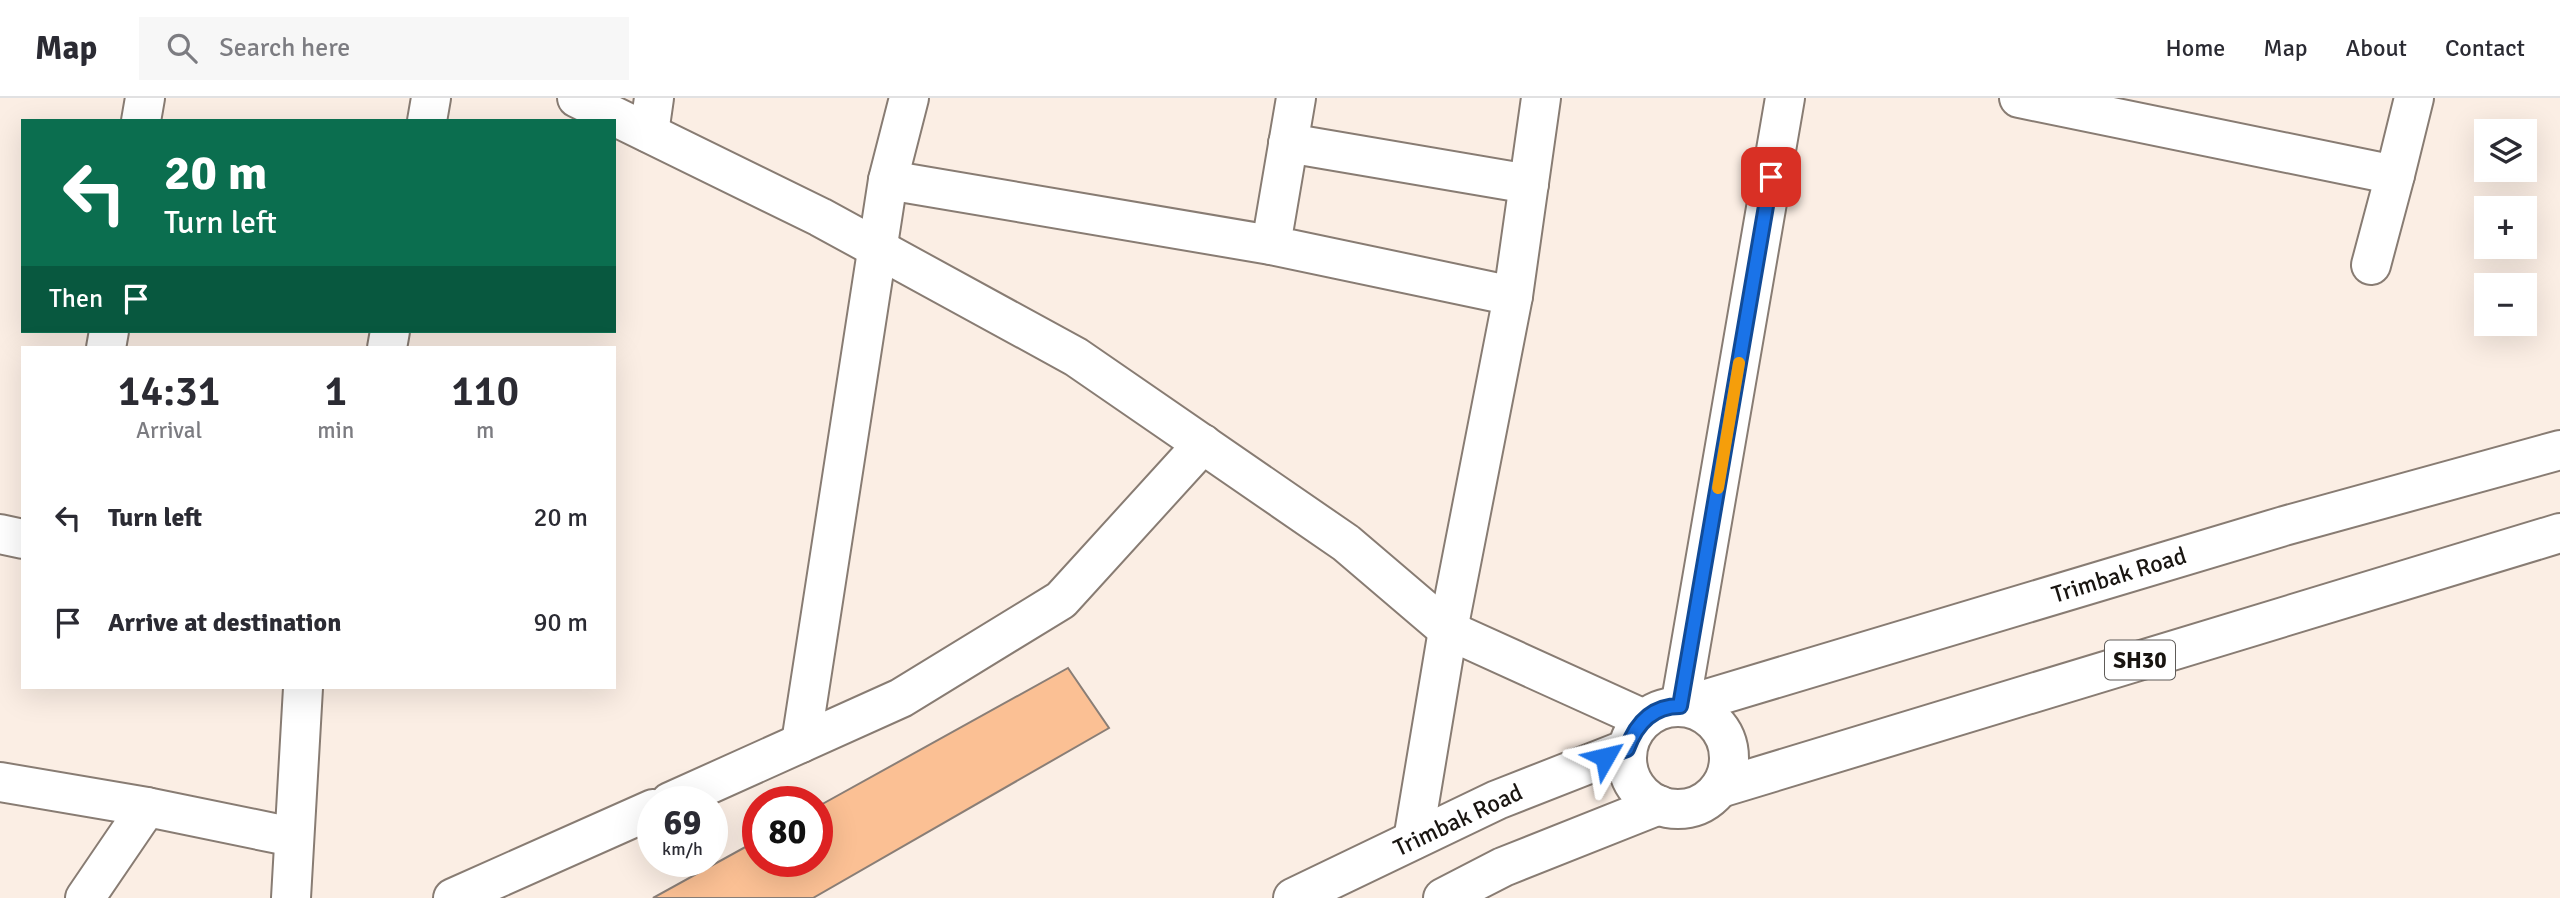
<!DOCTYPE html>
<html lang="en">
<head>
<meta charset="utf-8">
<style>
  body { margin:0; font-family:Signika,sans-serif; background:#f7f7f7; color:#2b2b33; height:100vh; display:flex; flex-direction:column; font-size:26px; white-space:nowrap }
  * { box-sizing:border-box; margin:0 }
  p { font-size:23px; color:#7c7c81 }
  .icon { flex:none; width:38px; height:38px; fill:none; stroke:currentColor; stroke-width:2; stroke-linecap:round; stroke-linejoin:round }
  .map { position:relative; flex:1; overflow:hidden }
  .side { position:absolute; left:21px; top:248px; width:595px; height:343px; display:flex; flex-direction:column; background:#fff; border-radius:0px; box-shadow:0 7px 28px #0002 }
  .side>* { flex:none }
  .guide { position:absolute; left:21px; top:21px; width:595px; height:214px; border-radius:0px; box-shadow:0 7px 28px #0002; background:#0b6e4f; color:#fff; overflow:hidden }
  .fabs { position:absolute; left:2474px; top:21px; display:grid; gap:14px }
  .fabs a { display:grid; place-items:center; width:63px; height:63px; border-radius:0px; background:#fff; box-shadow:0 7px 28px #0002; font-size:35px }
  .speed { position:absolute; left:637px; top:688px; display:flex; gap:14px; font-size:35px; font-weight:700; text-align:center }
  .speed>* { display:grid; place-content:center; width:91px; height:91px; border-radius:50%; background:#fff; box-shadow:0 7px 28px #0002; line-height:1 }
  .speed small { font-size:18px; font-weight:400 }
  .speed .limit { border:10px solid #d22; background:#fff; color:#111 }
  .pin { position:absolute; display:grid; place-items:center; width:60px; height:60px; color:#fff; margin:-30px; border-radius:14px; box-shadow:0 4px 10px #0006 }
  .me { position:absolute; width:77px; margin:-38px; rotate:53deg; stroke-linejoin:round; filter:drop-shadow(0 0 5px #0008) }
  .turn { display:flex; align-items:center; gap:24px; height:147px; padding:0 28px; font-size:32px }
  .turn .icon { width:91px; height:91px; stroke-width:2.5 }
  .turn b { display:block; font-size:49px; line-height:60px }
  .then { display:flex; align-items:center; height:66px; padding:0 28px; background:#0003; gap:14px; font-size:26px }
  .eta { display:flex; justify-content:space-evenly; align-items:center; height:119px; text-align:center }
  .eta b { font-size:42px; font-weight:600; line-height:49px }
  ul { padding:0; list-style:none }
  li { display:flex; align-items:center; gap:21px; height:105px; padding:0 28px }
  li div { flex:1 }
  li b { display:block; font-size:26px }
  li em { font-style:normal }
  header { display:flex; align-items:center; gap:42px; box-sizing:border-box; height:98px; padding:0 35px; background:#fff; border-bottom:2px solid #e1e1e2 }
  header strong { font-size:33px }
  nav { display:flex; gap:38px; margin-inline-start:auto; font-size:24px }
  .search { width:490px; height:63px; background:#f7f7f7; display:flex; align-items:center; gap:18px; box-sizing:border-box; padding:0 24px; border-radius:0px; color:#7c7c81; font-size:26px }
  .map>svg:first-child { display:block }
  .building { fill:#fbc094; stroke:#8a7e76; stroke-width:2 }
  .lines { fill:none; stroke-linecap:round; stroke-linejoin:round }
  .minor-casing { stroke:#887c73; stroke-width:42 }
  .highway-casing { stroke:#887c73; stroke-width:42 }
  .minor { stroke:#fff; stroke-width:38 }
  .highway { stroke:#fff; stroke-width:38 }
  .route-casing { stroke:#114b97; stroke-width:18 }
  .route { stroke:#1a73e8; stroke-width:12 }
  .slow { stroke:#f59e0b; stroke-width:12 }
  .labels { text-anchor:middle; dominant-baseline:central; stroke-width:7; stroke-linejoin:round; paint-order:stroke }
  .shield { fill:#fff; stroke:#5e5b58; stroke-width:2 }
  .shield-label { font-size:23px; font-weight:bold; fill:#191511 }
  .street-label { font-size:24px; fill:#191511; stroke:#fff }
</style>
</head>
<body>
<header>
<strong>Map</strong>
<div class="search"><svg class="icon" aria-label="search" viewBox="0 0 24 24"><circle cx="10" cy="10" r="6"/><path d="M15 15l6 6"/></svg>Search here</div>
<nav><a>Home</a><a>Map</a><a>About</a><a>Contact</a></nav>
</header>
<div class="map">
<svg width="2560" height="800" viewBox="0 0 2560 800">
  <rect width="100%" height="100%" fill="#fbeee4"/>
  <path class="building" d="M 1068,570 L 1109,630 L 813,800 L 653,800 L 758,742 L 758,763 L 817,763 L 817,709 Z"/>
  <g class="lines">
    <g class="minor-casing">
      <g id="minor">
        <path d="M 577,0 L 820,119 L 1076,259 L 1346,445 L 1448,532 L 1644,621"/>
        <path d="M 1296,0 L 1271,147 L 1513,198 L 1448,532 L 1413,742"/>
        <path d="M 2019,0 L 2395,77 L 2414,0"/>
        <path d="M 141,23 L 145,0"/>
        <path d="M 427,23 L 431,0"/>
        <path d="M 649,35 L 654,0"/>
        <path d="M 1288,45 L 1529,86"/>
        <path d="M 888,82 L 1271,147"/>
        <path d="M 2371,167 L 2395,77"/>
        <path d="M 1513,198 L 1541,0"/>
        <path d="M 106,250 L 109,233"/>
        <path d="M 387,250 L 390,233"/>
        <path d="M 0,436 L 23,441"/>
        <path d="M 1680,609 L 1785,0"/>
        <path d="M 801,645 L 888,82 L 909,0"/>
        <path d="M 0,684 L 147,709"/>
        <path d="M 670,704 L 901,600 L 1061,502 L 1203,346"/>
        <path d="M 85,800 L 147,709 L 293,739"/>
        <path d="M 291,800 L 303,590"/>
        <path d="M 453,800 L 653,711"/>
      </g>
    </g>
    <g class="highway-casing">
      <g id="highway">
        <path d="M 1680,609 L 2284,428 L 2560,352"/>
        <circle cx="1678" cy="660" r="51"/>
        <path d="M 1720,690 L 2560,435"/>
        <path d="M 1293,800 L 1497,702 L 1627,651"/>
        <path d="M 1443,800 L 1503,769 L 1659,707"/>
      </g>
    </g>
    <use href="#minor" class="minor"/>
    <use href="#highway" class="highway"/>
  </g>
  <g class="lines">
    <g class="route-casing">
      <path id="route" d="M 1605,659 L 1627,651 C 1636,626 1652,608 1680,608 L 1771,79"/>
    </g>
    <use href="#route" class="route"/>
    <path class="slow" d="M 1718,390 L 1739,265"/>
  </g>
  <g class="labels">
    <rect class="shield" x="2105" y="542.5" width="70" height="39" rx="5"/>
    <g class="shield-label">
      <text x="2140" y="562">SH30</text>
    </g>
    <g class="street-label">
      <text transform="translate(2119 477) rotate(-17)">Trimbak Road</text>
      <text transform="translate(1458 722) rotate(-25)">Trimbak Road</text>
    </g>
  </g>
</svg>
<div class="fabs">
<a><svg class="icon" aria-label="layers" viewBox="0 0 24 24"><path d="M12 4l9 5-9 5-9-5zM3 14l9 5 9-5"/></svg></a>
<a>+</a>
<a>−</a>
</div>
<div class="speed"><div>69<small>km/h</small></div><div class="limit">80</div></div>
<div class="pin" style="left:1771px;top:79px;background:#d93025"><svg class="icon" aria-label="arrive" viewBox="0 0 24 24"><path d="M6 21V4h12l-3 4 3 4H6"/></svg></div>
<svg class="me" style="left:1605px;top:659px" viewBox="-20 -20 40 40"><path d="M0-17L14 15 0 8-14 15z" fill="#1a73e8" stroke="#fff" stroke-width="4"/></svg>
<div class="guide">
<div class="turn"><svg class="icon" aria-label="left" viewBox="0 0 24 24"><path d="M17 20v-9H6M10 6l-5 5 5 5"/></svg><div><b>20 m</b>Turn left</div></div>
<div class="then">Then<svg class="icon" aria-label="arrive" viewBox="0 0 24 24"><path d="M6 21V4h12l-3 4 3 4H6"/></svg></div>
</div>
<section class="side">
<div class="eta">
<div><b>14:31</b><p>Arrival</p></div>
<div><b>1</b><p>min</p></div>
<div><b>110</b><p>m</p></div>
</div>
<ul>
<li><svg class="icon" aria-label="left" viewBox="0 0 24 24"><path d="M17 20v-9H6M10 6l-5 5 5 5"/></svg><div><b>Turn left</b></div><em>20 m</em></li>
<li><svg class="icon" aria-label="arrive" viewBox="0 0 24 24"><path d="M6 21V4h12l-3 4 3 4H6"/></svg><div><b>Arrive at destination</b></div><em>90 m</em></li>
</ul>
</section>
</div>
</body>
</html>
